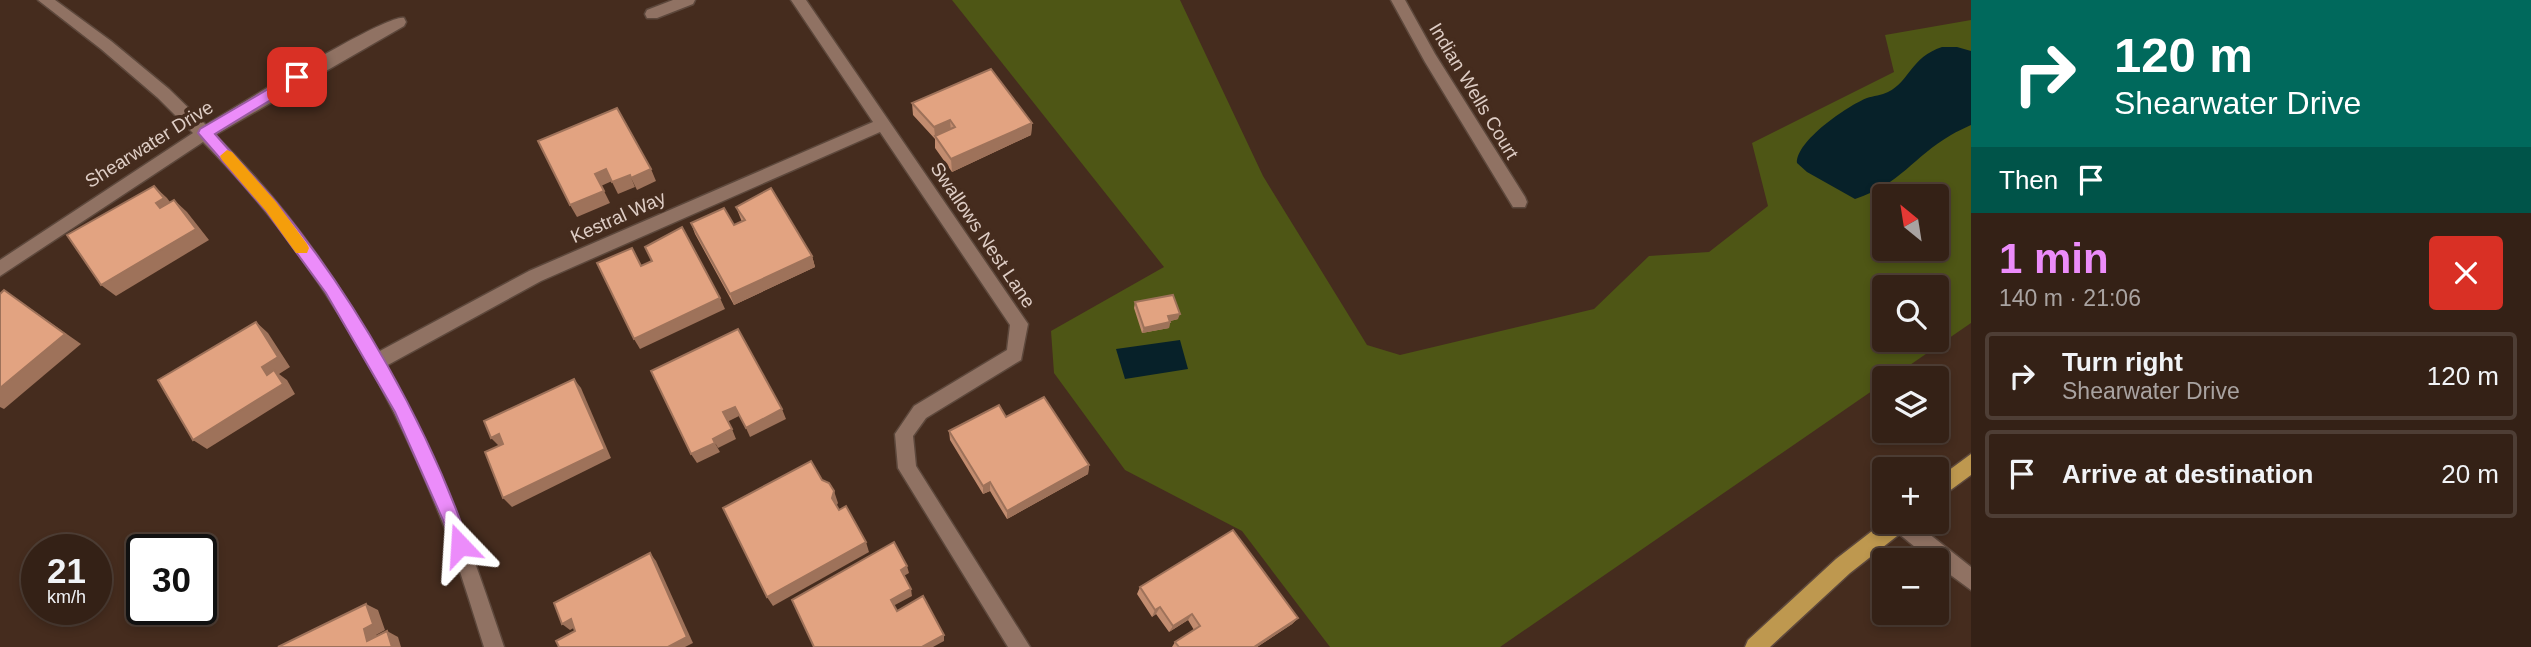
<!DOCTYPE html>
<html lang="en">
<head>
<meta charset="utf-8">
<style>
  body { margin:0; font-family:Arial,sans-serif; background:#3c291f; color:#f1f3f6; height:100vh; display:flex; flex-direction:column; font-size:26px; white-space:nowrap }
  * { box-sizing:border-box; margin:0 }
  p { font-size:23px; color:#a9a3a1 }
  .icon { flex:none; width:38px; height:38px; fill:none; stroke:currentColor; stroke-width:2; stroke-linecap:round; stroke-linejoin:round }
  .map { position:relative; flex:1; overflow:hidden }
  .panel { display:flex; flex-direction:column; background:#342116; width:560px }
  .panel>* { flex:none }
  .top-card { background:#00695c; color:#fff; overflow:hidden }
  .needle { width:46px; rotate:330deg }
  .tools { position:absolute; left:1872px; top:184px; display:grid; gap:14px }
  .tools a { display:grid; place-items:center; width:77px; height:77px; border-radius:7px; background:#342116; box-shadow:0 4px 10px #0003,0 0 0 2px #4e3e35; font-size:35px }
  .speed { position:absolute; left:21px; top:534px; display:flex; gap:14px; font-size:35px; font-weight:700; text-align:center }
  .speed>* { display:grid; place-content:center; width:91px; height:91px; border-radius:50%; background:#342116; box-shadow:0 4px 10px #0003,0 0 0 2px #4e3e35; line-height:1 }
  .speed small { font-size:18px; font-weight:400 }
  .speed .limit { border:4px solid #111; border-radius:10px; background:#fff; color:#111 }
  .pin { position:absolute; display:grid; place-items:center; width:60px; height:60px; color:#fff; margin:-30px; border-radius:14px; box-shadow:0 4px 10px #0006 }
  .me { position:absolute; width:77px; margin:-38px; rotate:340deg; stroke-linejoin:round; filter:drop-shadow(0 0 5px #0008) }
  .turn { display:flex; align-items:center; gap:24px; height:147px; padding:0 28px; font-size:32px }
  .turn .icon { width:91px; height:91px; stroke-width:2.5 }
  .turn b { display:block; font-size:49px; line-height:60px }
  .then { display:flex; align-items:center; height:66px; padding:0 28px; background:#0003; gap:14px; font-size:26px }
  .round { display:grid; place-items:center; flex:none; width:74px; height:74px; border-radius:7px; background:#3c291f }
  .summary { display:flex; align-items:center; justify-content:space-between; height:119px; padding:0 28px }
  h1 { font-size:42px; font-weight:800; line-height:52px; color:#ec8cfa }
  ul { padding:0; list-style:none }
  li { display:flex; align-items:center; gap:21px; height:88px; margin:0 14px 10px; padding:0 14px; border:4px solid #4e3e35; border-radius:7px }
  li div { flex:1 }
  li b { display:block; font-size:26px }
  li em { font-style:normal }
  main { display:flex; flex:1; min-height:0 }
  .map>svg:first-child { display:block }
  .green { fill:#4e5615; fill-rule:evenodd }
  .water { fill:#072129 }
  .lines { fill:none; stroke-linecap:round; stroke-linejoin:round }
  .minor-casing { stroke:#5d483c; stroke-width:3 }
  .major-casing { stroke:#5d483c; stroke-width:3 }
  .minor { fill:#907263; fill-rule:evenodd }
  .major { fill:#be984f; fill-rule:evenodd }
  .wall { fill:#c28c6f }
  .shaded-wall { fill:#9e725a }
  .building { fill:#e2a381; stroke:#9e725a; stroke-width:2 }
  .route { fill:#ec8cfa; stroke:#995ba2; stroke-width:2 }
  .slow { fill:#f59e0b }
  .labels { text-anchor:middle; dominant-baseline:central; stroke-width:7; stroke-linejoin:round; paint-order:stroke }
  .street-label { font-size:19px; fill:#decdc5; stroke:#452c1e }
</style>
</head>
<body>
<main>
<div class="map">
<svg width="1971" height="647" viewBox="0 0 1971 647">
  <rect width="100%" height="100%" fill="#452c1e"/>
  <path class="green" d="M 952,0 L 1180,0 L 1263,176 L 1367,345 L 1400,355 L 1594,309 L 1649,256 L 1709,252 L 1768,206 L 1752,143 L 1894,72 L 1885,35 L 1971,20 L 1971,323 L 1891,378 L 1885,378 L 1885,382 L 1500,647 L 1330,647 L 1242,531 L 1125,470 L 1054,373 L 1051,331 L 1164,267 ZM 1885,196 L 1937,196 L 1937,248 L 1885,248 ZM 1885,287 L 1937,287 L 1937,340 L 1885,340 Z"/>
  <g class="water">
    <path d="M 1942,47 L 1957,47 L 1971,51 L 1971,125 C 1965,128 1957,131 1951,135 C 1913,157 1901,184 1855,199 L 1807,172 L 1797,163 C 1796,141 1847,106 1867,98 C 1873,96 1882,95 1888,92 C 1909,82 1911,57 1942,47 Z"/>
    <path d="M 1180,340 L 1188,369 L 1125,379 L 1116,349 Z"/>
  </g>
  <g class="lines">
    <g class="minor-casing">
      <g id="minor">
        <path d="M 38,0 L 55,0 L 111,41 L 169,89 L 206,125 C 231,110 387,13 404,18 L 406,22 L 404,26 L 215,135 C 280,198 334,274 378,352 L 529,271 L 873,122 L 791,0 L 806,0 L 1028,324 L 1021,360 L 926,418 L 913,436 L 916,466 L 1030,647 L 1008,647 L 898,468 L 895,434 L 914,406 L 1007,350 L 1010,325 L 880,132 L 541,281 L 386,366 C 439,457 471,548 504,647 L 484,647 C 470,603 457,559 440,516 C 387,381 307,245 203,142 L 0,276 L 0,260 L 193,133 L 158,98 L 101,49 Z"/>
        <path d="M 673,0 L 695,0 L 693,4 L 657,18 L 647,18 L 645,14 L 647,10 Z"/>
        <path d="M 1391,0 L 1405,0 L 1435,54 L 1525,197 L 1527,202 L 1525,207 L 1513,207 L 1425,62 Z"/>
        <path d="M 1890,522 L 1914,522 L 1971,567 L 1971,590 L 1937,565 L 1937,560 L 1931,560 L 1893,529 Z"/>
      </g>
    </g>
    <g class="major-casing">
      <g id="major">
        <path d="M 1971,454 L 1971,475 L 1937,500 L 1937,479 Z"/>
        <path d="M 1885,521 L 1909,522 L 1906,529 L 1850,573 L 1770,647 L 1745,647 L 1748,640 L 1836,559 Z"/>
      </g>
    </g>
    <use href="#minor" class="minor"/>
    <use href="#major" class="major"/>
  </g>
  <g class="wall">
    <path d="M 912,103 L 1032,123 L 1031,135 L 952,172 L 935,148 L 935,139 L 913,115 Z"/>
    <path d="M 736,207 L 812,256 L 815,267 L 734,305 L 695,234 L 691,223 L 734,225 L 742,222 Z"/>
    <path d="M 1135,302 L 1178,319 L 1170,321 L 1169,328 L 1142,333 L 1134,308 Z"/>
    <path d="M 1006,417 L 1089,465 L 1088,474 L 1007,519 L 990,491 L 983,494 L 950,440 L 949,431 Z"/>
    <path d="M 1140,587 L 1298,618 L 1292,624 L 1257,647 L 1172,647 L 1175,642 L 1194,630 L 1188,620 L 1169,632 L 1156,614 L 1152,617 L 1137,594 Z"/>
  </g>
  <g class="shaded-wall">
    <path d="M 950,120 L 951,132 L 935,136 L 934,127 Z"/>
    <path d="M 1032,123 L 1031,135 L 952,172 L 951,159 Z"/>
    <path d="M 606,169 L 612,181 L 601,186 L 595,174 Z"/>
    <path d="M 651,169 L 656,181 L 637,190 L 631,178 Z"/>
    <path d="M 630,175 L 635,187 L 618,194 L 612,182 Z"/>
    <path d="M 154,186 L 167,198 L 176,210 L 160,208 L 156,203 Z"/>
    <path d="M 604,191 L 610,203 L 577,217 L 570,205 Z"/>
    <path d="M 174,200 L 187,212 L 209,240 L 116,296 L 101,285 Z"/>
    <path d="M 812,256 L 815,267 L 734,305 L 730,294 Z"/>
    <path d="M 4,290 L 81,344 L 4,409 L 0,407 L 0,388 Z"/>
    <path d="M 720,298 L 725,309 L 640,349 L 634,339 Z"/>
    <path d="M 1180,314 L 1178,319 L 1167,322 L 1168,316 Z"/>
    <path d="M 256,322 L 268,333 L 290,367 L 279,374 L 287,380 L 295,394 L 207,449 L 193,440 L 267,375 L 262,367 Z"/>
    <path d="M 1170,322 L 1169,328 L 1142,333 L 1144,328 Z"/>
    <path d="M 574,379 L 581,388 L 611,458 L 512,507 L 503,498 Z"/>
    <path d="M 735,407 L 739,416 L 727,422 L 723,412 Z"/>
    <path d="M 782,409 L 786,419 L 750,437 L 746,428 Z"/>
    <path d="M 732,429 L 736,439 L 718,448 L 713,439 Z"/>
    <path d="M 499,434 L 508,443 L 500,447 L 491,438 Z"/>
    <path d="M 715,443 L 720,452 L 697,463 L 691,454 Z"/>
    <path d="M 1089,465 L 1088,474 L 1007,519 L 1007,511 Z"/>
    <path d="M 990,482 L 990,491 L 983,494 L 983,486 Z"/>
    <path d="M 834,491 L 838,503 L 835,509 L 832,498 Z"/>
    <path d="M 866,542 L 869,552 L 773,606 L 767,597 Z"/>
    <path d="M 650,553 L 656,561 L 693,643 L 685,647 L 668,647 Z"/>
    <path d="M 907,566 L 909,573 L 902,577 L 901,570 Z"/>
    <path d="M 911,589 L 912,596 L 893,606 L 891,600 Z"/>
    <path d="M 366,604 L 378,610 L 385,630 L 376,635 L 379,647 L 367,641 L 364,629 Z"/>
    <path d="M 1160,607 L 1156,614 L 1152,617 L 1155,610 Z"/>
    <path d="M 1192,614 L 1188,620 L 1169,632 L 1173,626 Z"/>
    <path d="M 1298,618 L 1292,624 L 1257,647 L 1254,647 Z"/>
    <path d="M 571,619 L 579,625 L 570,630 L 562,624 Z"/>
    <path d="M 387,631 L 398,637 L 401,647 L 392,647 Z"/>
    <path d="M 944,635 L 944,641 L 933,647 L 922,647 Z"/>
  </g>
  <g class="building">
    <path d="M 991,69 L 1032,123 L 951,159 L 935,136 L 955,127 L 950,120 L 934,127 L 912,103 Z"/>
    <path d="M 617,108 L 651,169 L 631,178 L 630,175 L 612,182 L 606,169 L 595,174 L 604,191 L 570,205 L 538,141 Z"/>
    <path d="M 154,186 L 164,198 L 156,203 L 160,208 L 174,200 L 196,229 L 101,285 L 67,235 Z"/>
    <path d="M 771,188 L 812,256 L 730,294 L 691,223 L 724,208 L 734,225 L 745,220 L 736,207 Z"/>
    <path d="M 682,227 L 720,298 L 634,339 L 597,263 L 632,248 L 641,266 L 652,261 L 645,247 Z"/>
    <path d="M 4,290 L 65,334 L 0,388 L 0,294 Z"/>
    <path d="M 1173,295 L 1180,314 L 1168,316 L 1170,322 L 1144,328 L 1135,302 Z"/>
    <path d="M 256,322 L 278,357 L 262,367 L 267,375 L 274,370 L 283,384 L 193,440 L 158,380 Z"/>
    <path d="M 738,329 L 782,409 L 746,428 L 735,407 L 723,412 L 732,429 L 713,439 L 715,443 L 691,454 L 651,371 Z"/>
    <path d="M 574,379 L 605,449 L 503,498 L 485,452 L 503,444 L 499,434 L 491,438 L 484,421 Z"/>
    <path d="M 1044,397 L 1089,465 L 1007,511 L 990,482 L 983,486 L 949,431 L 999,405 L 1006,417 Z"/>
    <path d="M 811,461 L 822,480 L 829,483 L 834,491 L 832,498 L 839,510 L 846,506 L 866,542 L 767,597 L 723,508 Z"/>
    <path d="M 1233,530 L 1298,618 L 1254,647 L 1179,647 L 1175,642 L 1200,626 L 1192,614 L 1173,626 L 1160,607 L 1155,610 L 1140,587 Z"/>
    <path d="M 894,542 L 907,566 L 901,570 L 911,589 L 891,600 L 897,611 L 923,596 L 944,635 L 922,647 L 814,647 L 792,600 Z"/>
    <path d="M 650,553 L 687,637 L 668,647 L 559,647 L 556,641 L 575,631 L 571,619 L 562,624 L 554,603 Z"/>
    <path d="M 366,604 L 373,624 L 364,629 L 367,641 L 387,631 L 392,647 L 278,647 Z"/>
  </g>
  <path class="route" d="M 297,72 L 304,77 L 302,81 L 215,134 C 235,157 256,179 276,202 C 355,297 429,427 469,545 L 466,551 L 460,554 L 454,551 L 443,520 L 395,412 L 326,293 L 266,211 L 198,133 L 200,129 Z"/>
  <path class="slow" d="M 227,150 L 232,152 L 276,202 L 307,244 L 309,248 L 307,253 L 296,253 L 266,211 L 222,160 L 220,156 Z"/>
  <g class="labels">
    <g class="street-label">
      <text transform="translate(1474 91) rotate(59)">Indian Wells Court</text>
      <text transform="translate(149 144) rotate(-32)">Shearwater Drive</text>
      <text transform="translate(618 217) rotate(-24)">Kestral Way</text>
      <text transform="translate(983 235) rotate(56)">Swallows Nest Lane</text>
    </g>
  </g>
</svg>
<div class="tools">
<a><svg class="needle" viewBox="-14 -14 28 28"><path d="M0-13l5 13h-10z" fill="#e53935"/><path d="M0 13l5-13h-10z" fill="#a9a3a1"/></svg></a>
<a><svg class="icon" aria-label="search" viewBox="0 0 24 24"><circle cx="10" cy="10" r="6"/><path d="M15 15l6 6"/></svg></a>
<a><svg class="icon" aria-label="layers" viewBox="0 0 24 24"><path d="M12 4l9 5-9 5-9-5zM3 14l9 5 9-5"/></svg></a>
<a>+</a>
<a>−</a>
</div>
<div class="speed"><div>21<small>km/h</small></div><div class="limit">30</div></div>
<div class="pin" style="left:297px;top:77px;background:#d93025"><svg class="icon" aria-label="arrive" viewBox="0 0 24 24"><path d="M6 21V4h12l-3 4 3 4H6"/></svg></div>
<svg class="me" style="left:460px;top:545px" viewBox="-20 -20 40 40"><path d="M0-17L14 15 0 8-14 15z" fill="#ec8cfa" stroke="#fff" stroke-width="4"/></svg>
</div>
<section class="panel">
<div class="top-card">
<div class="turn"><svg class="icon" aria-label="right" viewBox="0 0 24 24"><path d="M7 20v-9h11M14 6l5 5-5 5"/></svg><div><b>120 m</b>Shearwater Drive</div></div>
<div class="then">Then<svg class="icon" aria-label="arrive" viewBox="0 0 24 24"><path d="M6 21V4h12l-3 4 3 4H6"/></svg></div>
</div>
<div class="summary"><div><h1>1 min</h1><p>140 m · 21:06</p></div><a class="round" style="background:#d93025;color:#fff"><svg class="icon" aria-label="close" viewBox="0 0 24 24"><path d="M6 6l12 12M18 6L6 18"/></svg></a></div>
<ul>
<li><svg class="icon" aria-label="right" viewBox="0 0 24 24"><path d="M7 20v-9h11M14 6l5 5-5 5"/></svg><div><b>Turn right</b><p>Shearwater Drive</p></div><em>120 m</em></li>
<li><svg class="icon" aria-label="arrive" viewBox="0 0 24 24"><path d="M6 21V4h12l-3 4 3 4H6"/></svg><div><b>Arrive at destination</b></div><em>20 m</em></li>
</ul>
</section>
</main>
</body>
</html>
